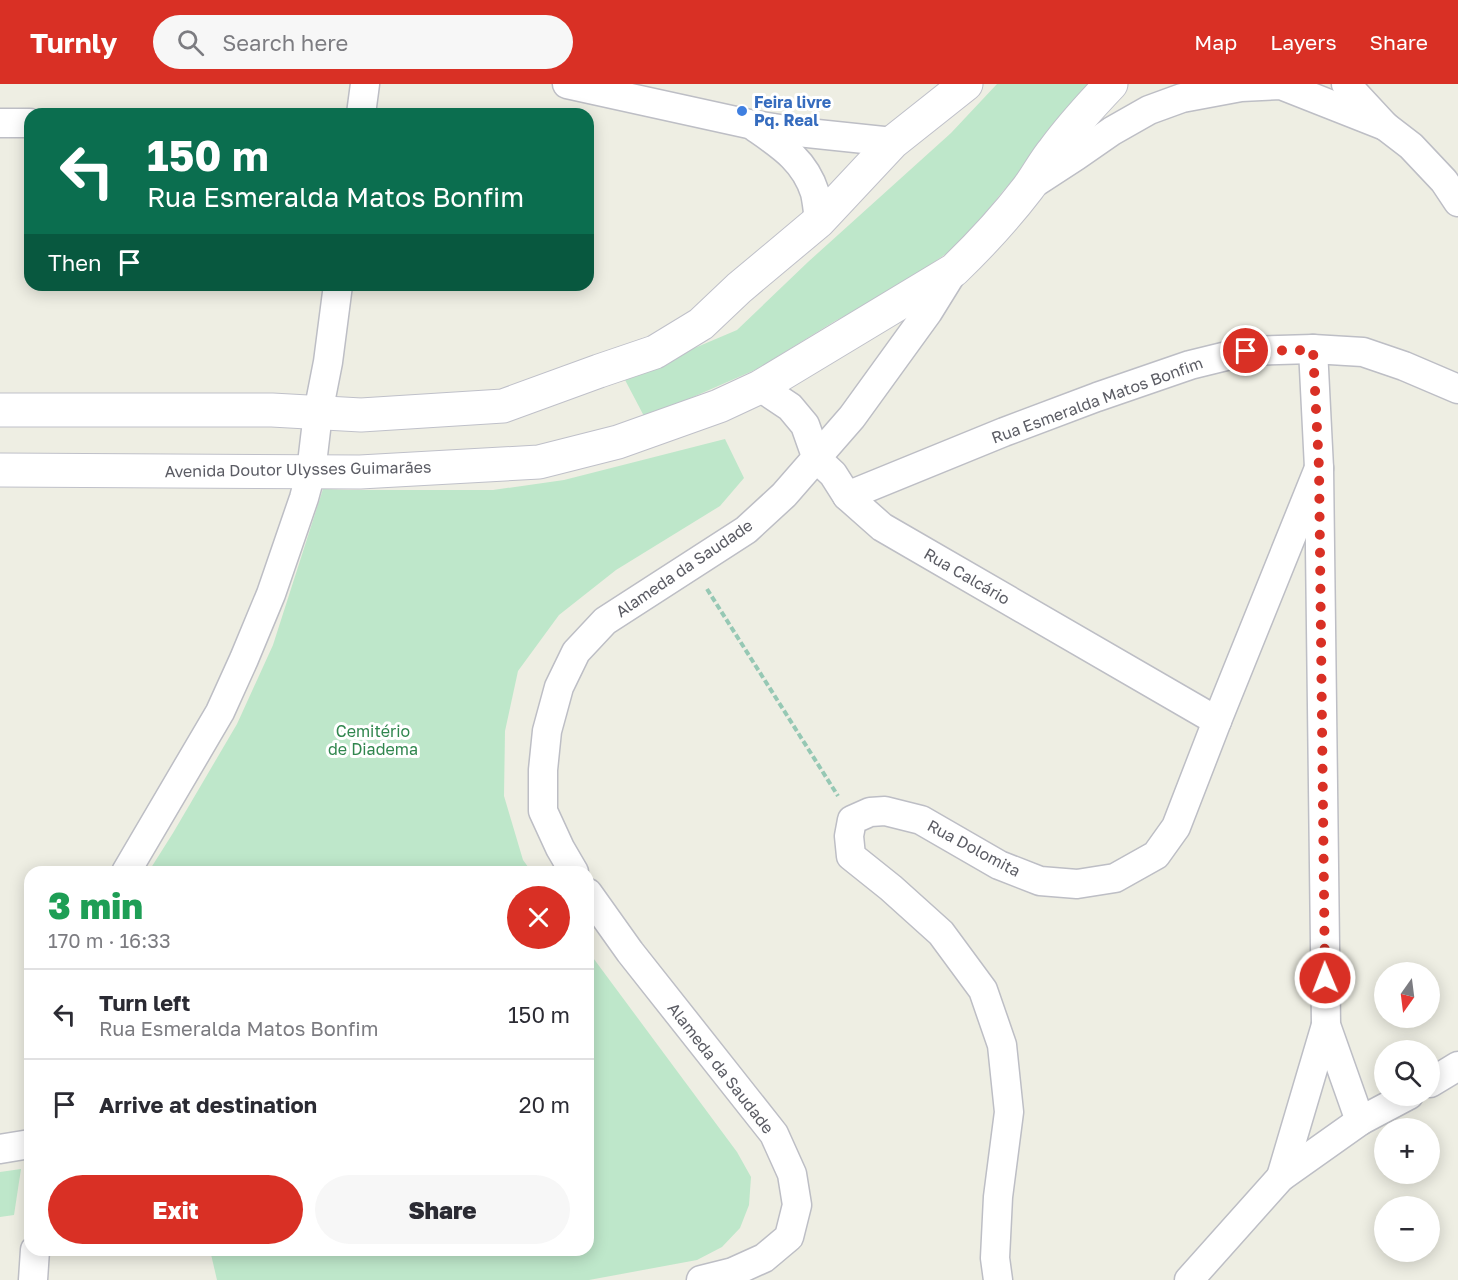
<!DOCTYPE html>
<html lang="en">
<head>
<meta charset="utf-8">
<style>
  body { margin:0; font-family:"Golos Text",sans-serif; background:#f7f7f7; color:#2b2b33; height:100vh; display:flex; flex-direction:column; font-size:22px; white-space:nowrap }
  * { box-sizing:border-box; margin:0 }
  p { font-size:20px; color:#7c7c81 }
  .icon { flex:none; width:33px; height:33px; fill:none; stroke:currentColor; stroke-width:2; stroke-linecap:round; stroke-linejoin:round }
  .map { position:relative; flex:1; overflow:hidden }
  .side { position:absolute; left:24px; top:782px; width:570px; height:390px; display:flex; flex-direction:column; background:#fff; border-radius:18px; box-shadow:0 3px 15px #0003 }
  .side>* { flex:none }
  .guide { position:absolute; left:24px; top:24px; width:570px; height:183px; border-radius:18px; box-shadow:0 3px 15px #0003; background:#0b6e4f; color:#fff; overflow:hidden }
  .needle { width:39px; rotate:194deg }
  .fabs { position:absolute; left:1374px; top:878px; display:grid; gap:12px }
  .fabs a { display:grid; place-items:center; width:66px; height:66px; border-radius:50%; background:#fff; box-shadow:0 3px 15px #0003; font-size:30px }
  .pin { position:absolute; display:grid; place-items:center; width:51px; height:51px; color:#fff; margin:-26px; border:3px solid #fff; border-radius:50%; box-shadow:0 2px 6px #0007 }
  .me { position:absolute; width:66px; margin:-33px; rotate:359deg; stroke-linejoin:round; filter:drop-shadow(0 0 4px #0008) }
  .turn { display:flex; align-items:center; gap:21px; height:126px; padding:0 24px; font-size:27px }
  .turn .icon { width:78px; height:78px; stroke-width:2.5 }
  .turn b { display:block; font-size:42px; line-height:51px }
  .then { display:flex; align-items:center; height:57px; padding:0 24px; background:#0003; gap:12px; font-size:22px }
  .round { display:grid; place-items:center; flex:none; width:63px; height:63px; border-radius:32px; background:#f7f7f7 }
  .summary { display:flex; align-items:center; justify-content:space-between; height:102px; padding:0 24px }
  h1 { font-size:36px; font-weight:800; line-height:45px; color:#1e9e55 }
  .button { display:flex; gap:12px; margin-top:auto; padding:12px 24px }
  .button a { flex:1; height:69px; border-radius:36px; background:#d93025; color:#fff; font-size:24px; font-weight:800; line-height:69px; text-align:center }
  .button a+a { background:#f7f7f7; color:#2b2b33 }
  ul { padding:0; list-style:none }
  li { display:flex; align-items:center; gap:18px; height:90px; padding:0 24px; border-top:2px solid #e1e1e2 }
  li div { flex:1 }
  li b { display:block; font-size:22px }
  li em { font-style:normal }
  header { display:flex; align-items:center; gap:36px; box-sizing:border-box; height:84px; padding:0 30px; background:#d93025; color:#fff }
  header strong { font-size:28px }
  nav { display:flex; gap:33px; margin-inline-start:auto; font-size:21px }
  .search { width:420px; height:54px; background:#f7f7f7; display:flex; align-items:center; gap:15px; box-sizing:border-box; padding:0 21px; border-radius:33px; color:#7c7c81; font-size:22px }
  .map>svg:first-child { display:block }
  .green { fill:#bee7ca }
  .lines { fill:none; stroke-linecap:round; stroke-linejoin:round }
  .street-casing { stroke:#bdbec5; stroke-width:31 }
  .secondary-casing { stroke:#bfc0c9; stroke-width:35 }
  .path { stroke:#96c8b4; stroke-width:4; stroke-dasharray:6 3; stroke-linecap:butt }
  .street { stroke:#fff; stroke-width:28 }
  .secondary { stroke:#fff; stroke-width:33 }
  .route { stroke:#d93025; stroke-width:10; stroke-dasharray:0 18 }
  .shop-dot { fill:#3f7fe0; stroke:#fff; stroke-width:2 }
  .labels { text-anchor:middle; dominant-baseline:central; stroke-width:6; stroke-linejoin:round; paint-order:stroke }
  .shop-label { font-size:16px; font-weight:bold; fill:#366cbe; stroke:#fff; text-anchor:start }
  .street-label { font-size:16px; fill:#5b5c64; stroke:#fff }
  .park-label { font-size:16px; fill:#30864e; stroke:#fff }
</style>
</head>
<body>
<header>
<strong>Turnly</strong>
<div class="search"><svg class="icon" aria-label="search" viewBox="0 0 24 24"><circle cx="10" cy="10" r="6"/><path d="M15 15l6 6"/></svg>Search here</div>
<nav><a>Map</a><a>Layers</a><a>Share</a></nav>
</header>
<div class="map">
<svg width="1458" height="1196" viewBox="0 0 1458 1196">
  <rect width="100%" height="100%" fill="#eeeee3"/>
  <g class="green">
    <path d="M 997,0 L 1099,0 L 1003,107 L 963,158 L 885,212 L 835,237 L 757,285 L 645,334 L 624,294 L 737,246 L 808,178 L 951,49 Z"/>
    <path d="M 725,355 L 744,394 L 720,422 L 616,486 L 559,531 L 518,587 L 505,647 L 504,712 L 523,776 L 531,787 L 149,787 L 173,749 L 237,640 L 273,561 L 323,405 L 347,406 L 493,406 L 564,396 Z"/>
    <path d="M 588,867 L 737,1068 L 751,1093 L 749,1121 L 740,1144 L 722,1163 L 697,1176 L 589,1196 L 217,1196 L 210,1166 L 588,1166 Z"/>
    <path d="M 21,1085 L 14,1131 L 0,1133 L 0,1088 Z"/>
  </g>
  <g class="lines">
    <g class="street-casing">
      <g id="street">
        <path d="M 567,0 L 749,40 L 798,48 L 893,58"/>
        <path d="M 1346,0 L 1385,42 L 1411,62 L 1444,97 L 1458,118"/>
        <path d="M 361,30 L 365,0"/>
        <path d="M 0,39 L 30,39"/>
        <path d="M 756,44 C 782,62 805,77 815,109 C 817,118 818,128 819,137"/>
        <path d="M 1033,100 L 1076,72 L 1112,47 L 1149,26 L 1182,14 L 1241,3 L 1281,1 L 1385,42"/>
        <path d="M 1313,265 L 1319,384 L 1326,941 L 1360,1037"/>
        <path d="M 760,303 L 790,323 L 805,341 L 817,375 L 833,390 L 847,412 L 882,443 L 1217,637"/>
        <path d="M 847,412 L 1004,348 L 1097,313 L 1190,281 L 1247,267 L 1313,265 L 1363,268 L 1404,282 L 1458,305"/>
        <path d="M 126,788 L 220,628 L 244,575 L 271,510 L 304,414 L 311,388 L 318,329 L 328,278 L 338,201"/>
        <path d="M 574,788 L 560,764 L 543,727 L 543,686 L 547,647 L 559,603 L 576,568 L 605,537 L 746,446 L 784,411 L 852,333 L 928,228 L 954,186"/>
        <path d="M 588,809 L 630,868 L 774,1050 L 792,1090 L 797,1121 L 789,1153 L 764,1174 L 733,1188 L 701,1196"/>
        <path d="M 1430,999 L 1458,982"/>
        <path d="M 0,1065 L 30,1060"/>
        <path d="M 1281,1093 L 1326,941"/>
        <path d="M 33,1196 L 35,1166"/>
        <path d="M 998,1196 L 995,1174 L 998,1113 L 1009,1028 L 1002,961 L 983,906 L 941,849 L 891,804 L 851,772 L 849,752 L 852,736 L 870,728 L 885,727 L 921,736 L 999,781 L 1040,797 L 1077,800 L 1115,794 L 1156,771 L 1176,743 L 1217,637 L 1319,384"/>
        <path d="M 1189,1196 L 1281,1093 L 1360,1037 L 1409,1011"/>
      </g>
    </g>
    <g class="secondary-casing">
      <g id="secondary">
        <path d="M 0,326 L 272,326 L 361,331 L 503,322 L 599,287 L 655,268 L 701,240 L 739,204 L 819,137 L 893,58 L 966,0"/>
        <path d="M 0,386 L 360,388 L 539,378 L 618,358 L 719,322 L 760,303 L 954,186 C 980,161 1005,134 1028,104 C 1037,92 1044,78 1054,66 C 1071,43 1091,21 1111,0"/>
      </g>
    </g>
    <path class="path" d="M 707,505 L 838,712"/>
    <use href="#street" class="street"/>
    <use href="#secondary" class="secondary"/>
  </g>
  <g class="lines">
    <path class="route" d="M 1246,267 L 1313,266 L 1319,384 L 1325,894"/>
  </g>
  <circle class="shop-dot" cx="742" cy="27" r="6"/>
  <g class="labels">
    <g class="shop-label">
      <text x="754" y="18">Feira livre<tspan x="754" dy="18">Pq. Real</tspan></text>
    </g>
    <g class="street-label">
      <text transform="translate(1097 316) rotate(-20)">Rua Esmeralda Matos Bonfim</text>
      <text transform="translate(298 385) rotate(-1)">Avenida Doutor Ulysses Guimarães</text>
      <text transform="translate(684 484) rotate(-34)">Alameda da Saudade</text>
      <text transform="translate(967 492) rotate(30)">Rua Calcário</text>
      <text transform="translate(974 764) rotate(28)">Rua Dolomita</text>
      <text transform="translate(721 984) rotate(52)">Alameda da Saudade</text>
    </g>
    <g class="park-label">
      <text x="373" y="647">Cemitério<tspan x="373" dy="18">de Diadema</tspan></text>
    </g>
  </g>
</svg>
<div class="fabs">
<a><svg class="needle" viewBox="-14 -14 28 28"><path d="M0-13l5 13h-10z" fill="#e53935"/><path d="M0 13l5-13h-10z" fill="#7c7c81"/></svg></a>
<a><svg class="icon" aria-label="search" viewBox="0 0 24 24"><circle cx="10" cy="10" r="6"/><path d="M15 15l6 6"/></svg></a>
<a>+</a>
<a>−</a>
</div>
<div class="pin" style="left:1246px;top:267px;background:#d93025"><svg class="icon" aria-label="arrive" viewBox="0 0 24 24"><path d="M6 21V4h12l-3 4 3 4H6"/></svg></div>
<svg class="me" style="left:1325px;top:894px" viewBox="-20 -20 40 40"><circle r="17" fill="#d93025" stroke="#fff" stroke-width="3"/><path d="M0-11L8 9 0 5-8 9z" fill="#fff"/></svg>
<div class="guide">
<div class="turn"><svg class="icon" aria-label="left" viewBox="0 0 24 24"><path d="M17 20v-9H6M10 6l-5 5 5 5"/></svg><div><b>150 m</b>Rua Esmeralda Matos Bonfim</div></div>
<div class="then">Then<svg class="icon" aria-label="arrive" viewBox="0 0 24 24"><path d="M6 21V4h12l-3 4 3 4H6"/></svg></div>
</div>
<section class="side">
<div class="summary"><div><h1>3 min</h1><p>170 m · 16:33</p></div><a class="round" style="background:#d93025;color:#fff"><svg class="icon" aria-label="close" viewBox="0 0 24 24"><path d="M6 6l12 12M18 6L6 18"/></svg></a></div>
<ul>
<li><svg class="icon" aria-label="left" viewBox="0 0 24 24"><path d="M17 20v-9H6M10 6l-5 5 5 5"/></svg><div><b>Turn left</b><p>Rua Esmeralda Matos Bonfim</p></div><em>150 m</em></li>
<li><svg class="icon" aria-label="arrive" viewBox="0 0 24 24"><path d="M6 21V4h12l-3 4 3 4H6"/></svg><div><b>Arrive at destination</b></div><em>20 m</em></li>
</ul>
<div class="button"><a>Exit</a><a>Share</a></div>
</section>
</div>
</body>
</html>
